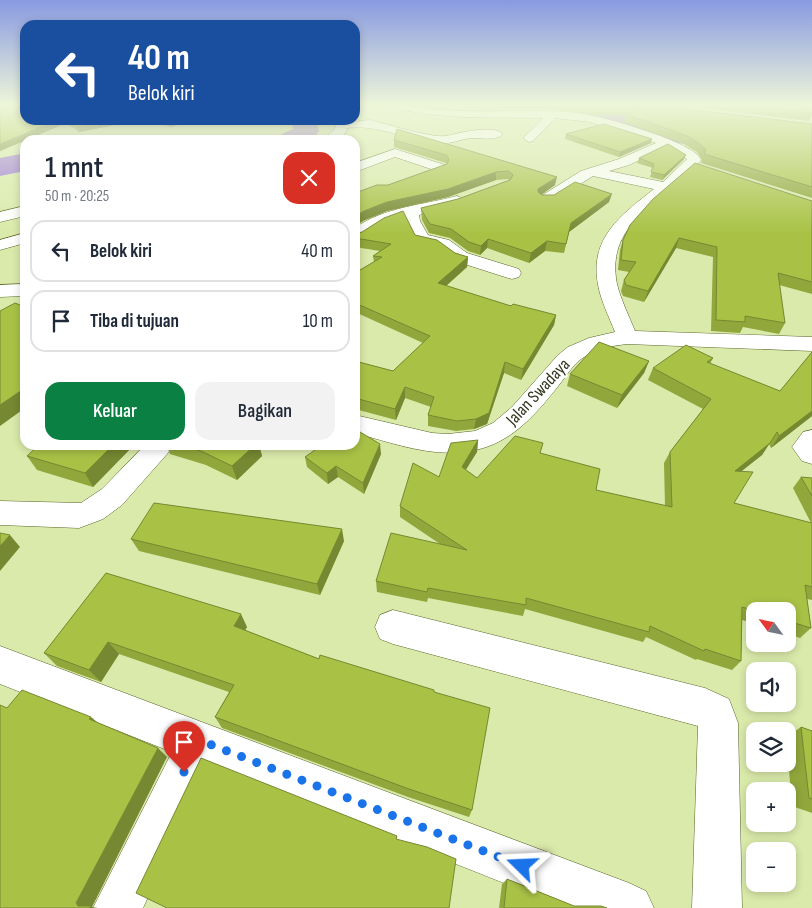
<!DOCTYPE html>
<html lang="id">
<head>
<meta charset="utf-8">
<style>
  body { margin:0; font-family:"Sofia Sans Condensed",sans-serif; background:#f2f2f3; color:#1f2937; height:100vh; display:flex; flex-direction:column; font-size:19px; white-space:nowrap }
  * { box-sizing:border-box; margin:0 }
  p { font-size:16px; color:#747a83 }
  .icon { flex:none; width:28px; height:28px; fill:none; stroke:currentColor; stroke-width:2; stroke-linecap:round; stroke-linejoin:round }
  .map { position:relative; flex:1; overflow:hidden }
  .details { position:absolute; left:20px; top:135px; width:340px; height:315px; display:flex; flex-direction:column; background:#fff; border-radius:15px; box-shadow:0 2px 8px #0003 }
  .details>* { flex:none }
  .top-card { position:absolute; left:20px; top:20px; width:340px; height:105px; border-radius:15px; box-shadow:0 2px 8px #0003; background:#1a4fa0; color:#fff; overflow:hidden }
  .needle { width:32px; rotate:303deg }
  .controls { position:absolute; left:746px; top:602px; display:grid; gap:10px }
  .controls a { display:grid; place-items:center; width:50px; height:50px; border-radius:10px; background:#fff; box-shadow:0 2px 8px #0003; font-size:25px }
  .pin { position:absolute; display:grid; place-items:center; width:42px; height:42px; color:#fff; margin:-51px -21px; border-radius:50% 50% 50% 0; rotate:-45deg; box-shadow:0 0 5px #0007 }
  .pin .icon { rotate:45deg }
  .me { position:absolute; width:55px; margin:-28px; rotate:291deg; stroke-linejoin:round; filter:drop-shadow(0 0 4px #0008) }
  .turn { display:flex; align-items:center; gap:18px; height:105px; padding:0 25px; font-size:22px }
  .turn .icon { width:65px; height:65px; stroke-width:2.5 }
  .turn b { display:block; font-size:35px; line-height:42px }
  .round { display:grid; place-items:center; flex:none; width:52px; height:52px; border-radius:15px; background:#f2f2f3 }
  .summary { display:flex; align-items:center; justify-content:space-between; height:85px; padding:0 25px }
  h1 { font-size:30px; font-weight:600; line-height:38px }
  .button { display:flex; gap:10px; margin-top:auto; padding:10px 25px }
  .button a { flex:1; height:58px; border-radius:15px; background:#0b8043; color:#fff; font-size:20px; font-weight:600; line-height:58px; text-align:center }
  .button a+a { background:#f2f2f3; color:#1f2937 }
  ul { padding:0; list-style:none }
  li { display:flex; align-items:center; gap:15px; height:62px; margin:0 10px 8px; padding:0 15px; border:2px solid #e0e1e3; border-radius:15px }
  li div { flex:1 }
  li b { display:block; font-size:19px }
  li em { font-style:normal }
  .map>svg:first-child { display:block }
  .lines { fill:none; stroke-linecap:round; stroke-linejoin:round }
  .river { fill:#9872d7; fill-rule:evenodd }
  .minor-casing { stroke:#576428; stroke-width:1 }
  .minor { fill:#fff; fill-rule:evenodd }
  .wall { fill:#91a73c }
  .shaded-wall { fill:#768831 }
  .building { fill:#a9c246; stroke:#768831 }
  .route { stroke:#1a73e8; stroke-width:9; stroke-dasharray:0 16.2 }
  .labels { text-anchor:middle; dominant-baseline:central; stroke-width:4; stroke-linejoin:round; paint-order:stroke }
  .street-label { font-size:18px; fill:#30361d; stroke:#fff }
</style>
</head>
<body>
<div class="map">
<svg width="812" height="908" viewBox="0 0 812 908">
  <rect width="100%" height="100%" fill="#daeaaa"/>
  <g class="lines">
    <g class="river">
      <path d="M 560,106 L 596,106 L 658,123 L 712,131 L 812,126 L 812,142 C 779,142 745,149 712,147 C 661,144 611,126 563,111 Z"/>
      <path d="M 292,120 L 316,120 L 319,131 L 312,140 L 278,140 L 282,134 L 293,129 Z"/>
      <path d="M 25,153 L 25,171 L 0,176 L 0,158 Z"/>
    </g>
    <g class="minor-casing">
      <g id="minor">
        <path d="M 393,106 C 417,106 441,111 465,111 C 503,112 541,109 579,113 C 598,115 698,143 701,160 C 669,204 604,218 617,284 C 621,300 629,316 635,331 L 812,337 L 812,351 L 627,344 C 612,346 597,348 584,357 C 573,364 567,375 559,385 C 533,418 507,448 463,452 C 426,456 390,442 355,433 L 355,415 L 432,433 L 448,434 L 475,431 L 493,423 L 512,407 L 558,355 L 568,347 L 589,338 L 615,332 C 609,317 601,301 598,285 C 589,238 621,215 654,189 L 593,176 L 551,202 L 541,202 L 538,199 L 541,196 L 581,171 L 619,159 L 656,143 L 590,122 L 555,118 L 533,141 L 529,142 L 523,138 L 543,118 C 493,117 443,120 394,108 ZM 667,147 L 687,159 L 663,182 L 609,171 L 629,165 Z"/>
        <path d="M 140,120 L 160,120 L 154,123 L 142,122 Z"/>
        <path d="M 370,120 C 387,124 430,138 446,136 C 459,133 493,124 503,134 C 497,141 482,138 473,138 C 463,138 453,144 442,143 C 412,142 375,123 347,128 C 344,141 332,140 322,140 L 334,130 L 337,124 Z"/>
        <path d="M 395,149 L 445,165 L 447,168 L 440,172 L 395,157 L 355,172 L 355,163 Z"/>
        <path d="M 457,196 L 462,198 L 465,201 L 462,204 L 419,215 L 420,221 L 428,235 L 449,240 L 467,253 L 519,269 L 521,273 L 519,277 L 512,279 L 505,277 L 455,261 L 437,248 L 415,242 L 404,218 L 384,225 L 361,240 L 355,241 L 355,228 C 384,207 423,205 457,196 Z"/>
        <path d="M 25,206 L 25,216 L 0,222 L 0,212 Z"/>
        <path d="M 25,233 L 25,243 L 0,250 L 0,240 Z"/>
        <path d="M 25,284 L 25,296 L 0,297 L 0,285 Z"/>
        <path d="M 812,430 L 812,464 L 802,461 L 792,447 L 803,432 Z"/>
        <path d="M 145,445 L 175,445 L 122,505 L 103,519 L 79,528 L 0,525 L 0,501 L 81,503 L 102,489 Z"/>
        <path d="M 393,610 L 705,688 L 729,699 L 738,723 L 742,908 L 692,908 L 698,726 L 393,644 L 380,639 L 375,627 L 380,615 Z"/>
        <path d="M 0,646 L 629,883 L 646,891 L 654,908 L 567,908 L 209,766 L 143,908 L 93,908 L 172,752 L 0,684 Z"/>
      </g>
    </g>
    <use href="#minor" class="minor"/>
  </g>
  <g class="wall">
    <path d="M 469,106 L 671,106 L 686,109 L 812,124 L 812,198 L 701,163 L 702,159 L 697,152 L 684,144 L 624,122 L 626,115 L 596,115 L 551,109 L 469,108 Z"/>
    <path d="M 689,106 L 804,106 L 812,113 L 812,115 L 809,121 Z"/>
    <path d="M 25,120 L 139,120 L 79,132 L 66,123 L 0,151 Z"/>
    <path d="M 157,120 L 219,120 L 205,124 L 192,121 L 170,127 L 158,123 Z"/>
    <path d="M 397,129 L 555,185 L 541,194 L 542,195 L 609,202 L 569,232 L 564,253 L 545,251 L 529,263 L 487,248 L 480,255 L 468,251 L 450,238 L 429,233 L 422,220 L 421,208 L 458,199 L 509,180 L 508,179 L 496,180 L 448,197 L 387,211 L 365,220 L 388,185 L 446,164 L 446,163 L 394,147 L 394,140 Z"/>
    <path d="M 566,134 L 651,143 L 619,157 L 565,139 Z"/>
    <path d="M 639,158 L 684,159 L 662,180 L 650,177 L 653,168 L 637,163 Z"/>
    <path d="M 812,201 L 812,294 L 779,285 L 785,323 L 779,334 L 743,327 L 740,333 L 711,331 L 713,257 L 676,248 L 644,302 L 623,296 L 621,291 L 624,280 L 629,272 L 618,270 L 620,250 L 623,240 Z"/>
    <path d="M 355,234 L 415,235 L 455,253 L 468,257 L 467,267 L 446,286 L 511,306 L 556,315 L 554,325 L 521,380 L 504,373 L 487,424 L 474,429 L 456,431 L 428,426 L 428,415 L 431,407 L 405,398 L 396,420 L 355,409 L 355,361 L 393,371 L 423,343 L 355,312 L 355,273 L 374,262 L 373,256 L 380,251 L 355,247 Z"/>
    <path d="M 812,352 L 812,416 L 771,448 L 769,444 L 762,455 L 741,471 L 734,503 L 811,523 L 793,488 L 801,477 L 812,478 L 812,600 L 807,599 L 811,628 L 800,638 L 788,634 L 788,611 L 755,611 L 755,624 L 742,620 L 741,661 L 732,670 L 697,659 L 696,660 L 646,637 L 643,642 L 525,609 L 523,616 L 428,598 L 427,602 L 377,592 L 376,581 L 440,544 L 400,517 L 400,506 L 439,477 L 478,440 L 477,452 L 466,470 L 477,478 L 543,443 L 540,453 L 596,490 L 665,506 L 664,463 L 670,452 L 703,409 L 648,380 L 653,368 L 713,358 L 710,364 L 780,391 Z"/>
    <path d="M 649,361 L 644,373 L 617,408 L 567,386 L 570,374 Z"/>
    <path d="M 134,445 L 93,487 L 37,470 L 27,456 Z"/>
    <path d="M 166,445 L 259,445 L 262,456 L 237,480 L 206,465 L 170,454 Z"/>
    <path d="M 381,454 L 364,494 L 338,477 L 328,484 L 307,467 L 305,457 Z"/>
    <path d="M 131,539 L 344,541 L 320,595 L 139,551 Z"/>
    <path d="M 106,573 L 247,627 L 245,630 L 319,659 L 434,692 L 472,810 L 469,817 L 408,797 L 222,728 L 215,717 L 229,692 L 119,654 L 101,682 L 57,666 L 44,653 Z"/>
    <path d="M 801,727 L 812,731 L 812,813 L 792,806 L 788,758 L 788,736 Z"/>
    <path d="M 507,879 L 574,906 L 607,908 L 499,908 L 502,884 Z"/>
  </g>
  <g class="shaded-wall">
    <path d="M 58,120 L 64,120 L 66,123 L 0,151 L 0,144 Z"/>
    <path d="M 112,120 L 139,120 L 79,132 L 77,127 Z"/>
    <path d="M 174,120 L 192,120 L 192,121 L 170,127 L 169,122 Z"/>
    <path d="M 204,120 L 219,120 L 205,124 Z"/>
    <path d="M 652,139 L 651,143 L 619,157 L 620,152 Z"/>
    <path d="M 686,155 L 684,159 L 662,180 L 664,175 Z"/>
    <path d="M 496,172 L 496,180 L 448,197 L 387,211 L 365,220 L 355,226 L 355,216 L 364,211 L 387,202 Z"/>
    <path d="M 557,177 L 555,185 L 537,198 L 538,189 Z"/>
    <path d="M 612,194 L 609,202 L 569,232 L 564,253 L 571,223 Z"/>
    <path d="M 679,238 L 676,248 L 644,302 L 648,291 Z"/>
    <path d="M 488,239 L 487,248 L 480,255 L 481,246 Z"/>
    <path d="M 547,241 L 545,251 L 529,263 L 531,253 Z"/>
    <path d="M 468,257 L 467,267 L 438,293 L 438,283 Z"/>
    <path d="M 556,315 L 554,325 L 521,380 L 523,369 Z"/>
    <path d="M 649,361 L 644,373 L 617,408 L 622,395 Z"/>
    <path d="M 505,362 L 504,373 L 487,424 L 474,429 L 476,419 Z"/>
    <path d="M 405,387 L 405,398 L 396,420 L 395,409 Z"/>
    <path d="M 25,388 L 25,408 L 0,426 L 0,405 Z"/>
    <path d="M 812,411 L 812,416 L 771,448 L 779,436 Z"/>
    <path d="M 478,440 L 477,452 L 460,478 L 462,467 Z"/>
    <path d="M 770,443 L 762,455 L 728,482 L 735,471 Z"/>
    <path d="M 380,444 L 381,454 L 364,494 L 363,483 Z"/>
    <path d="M 113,445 L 134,445 L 93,487 L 85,473 Z"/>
    <path d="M 255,445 L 259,445 L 262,456 L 237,480 L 232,466 Z"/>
    <path d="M 336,466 L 338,477 L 328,484 L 327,473 Z"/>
    <path d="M 342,529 L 344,541 L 320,595 L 317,584 Z"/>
    <path d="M 10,535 L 20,547 L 0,571 L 0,546 Z"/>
    <path d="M 241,614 L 247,627 L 240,639 L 234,626 Z"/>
    <path d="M 108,642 L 119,654 L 101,682 L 89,670 Z"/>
    <path d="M 91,717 L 103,727 L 89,719 Z"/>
    <path d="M 158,748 L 167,757 L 92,907 L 98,908 L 85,908 L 78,906 L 76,903 Z"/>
  </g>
  <g class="building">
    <path d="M 0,106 L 25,106 L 25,120 L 58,120 L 0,144 Z"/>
    <path d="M 590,106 L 671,106 L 686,109 L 812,124 L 812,187 L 704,154 L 706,150 L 700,144 L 687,136 L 626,114 L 649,108 Z"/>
    <path d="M 752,106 L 804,106 L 812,113 Z"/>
    <path d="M 67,120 L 112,120 L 77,127 Z"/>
    <path d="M 163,120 L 174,120 L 169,122 Z"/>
    <path d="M 604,124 L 652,139 L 620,152 L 566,134 Z"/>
    <path d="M 397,129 L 557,177 L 538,189 L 538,192 L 542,195 L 554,195 L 575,182 L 612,194 L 571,223 L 566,244 L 547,241 L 531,253 L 488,239 L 481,246 L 469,242 L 451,229 L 430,224 L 422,211 L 421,208 L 458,199 L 510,180 L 513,175 L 509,171 L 496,172 L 448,189 L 387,202 L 364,211 L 355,216 L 355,193 L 377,185 L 388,185 L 447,164 L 449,159 L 446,155 L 394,140 Z"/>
    <path d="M 668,144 L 686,155 L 664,175 L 651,172 L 654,164 L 639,158 Z"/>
    <path d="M 695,163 L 812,201 L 812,282 L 778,273 L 785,323 L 745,316 L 745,322 L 716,320 L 717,247 L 679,238 L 648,291 L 626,285 L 624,280 L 636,262 L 621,260 L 623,240 L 630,225 L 653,199 Z"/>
    <path d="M 403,211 L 415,235 L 437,240 L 455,253 L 468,257 L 438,283 L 511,306 L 513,304 L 556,315 L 523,369 L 505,362 L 489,413 L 476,419 L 457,421 L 428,415 L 434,397 L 405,387 L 395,409 L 355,398 L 355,361 L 393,371 L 430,336 L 355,303 L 355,273 L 382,257 L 373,256 L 391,244 L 355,238 L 355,234 L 362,232 L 384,218 Z"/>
    <path d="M 15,303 L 25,307 L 25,388 L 0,405 L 0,311 Z"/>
    <path d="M 599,342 L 649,361 L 622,395 L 570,374 Z"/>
    <path d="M 686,345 L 713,358 L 707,362 L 780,391 L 812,352 L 812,411 L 779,436 L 777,432 L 770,443 L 735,471 L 753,472 L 734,503 L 812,523 L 812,587 L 805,585 L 811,628 L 788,621 L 788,611 L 755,611 L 742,607 L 741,661 L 705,649 L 704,651 L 650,626 L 649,632 L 526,598 L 526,605 L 428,588 L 427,592 L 376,581 L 391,533 L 467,550 L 400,506 L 413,463 L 439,477 L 451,443 L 478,440 L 462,467 L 477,478 L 515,436 L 543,443 L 540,453 L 600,469 L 596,490 L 672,507 L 670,452 L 711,399 L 653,368 Z"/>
    <path d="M 355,429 L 380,444 L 363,483 L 336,466 L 327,473 L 305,457 L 322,445 L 355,445 Z"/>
    <path d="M 39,445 L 113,445 L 85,473 L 27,456 Z"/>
    <path d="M 181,445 L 255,445 L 232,466 L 201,451 Z"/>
    <path d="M 801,477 L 812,478 L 812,496 Z"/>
    <path d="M 154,503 L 342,529 L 317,584 L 131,539 Z"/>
    <path d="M 0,533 L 10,535 L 0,546 Z"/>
    <path d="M 106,573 L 241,614 L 234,626 L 319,659 L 320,655 L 434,690 L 434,692 L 490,708 L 472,810 L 409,789 L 215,717 L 234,685 L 108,642 L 89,670 L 44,653 Z"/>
    <path d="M 22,690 L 91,717 L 89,719 L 158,748 L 76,903 L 78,906 L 91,906 L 90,908 L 0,908 L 0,705 L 7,708 Z"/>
    <path d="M 801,727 L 812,731 L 812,799 L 809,798 Z"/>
    <path d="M 201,758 L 397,836 L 396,839 L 427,847 L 456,859 L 449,908 L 167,908 L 136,893 Z"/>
    <path d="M 507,879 L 574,906 L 601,906 L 607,908 L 504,908 Z"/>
  </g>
  <linearGradient id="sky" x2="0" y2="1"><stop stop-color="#889ae1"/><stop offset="0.45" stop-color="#eef6d9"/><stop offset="1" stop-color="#eef6d9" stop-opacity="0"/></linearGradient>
  <rect width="812" height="233" fill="url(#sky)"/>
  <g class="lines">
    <path class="route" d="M 184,772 L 199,740 L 522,866"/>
  </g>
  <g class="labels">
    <g class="street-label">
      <text transform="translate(538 392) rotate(-47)">Jalan Swadaya</text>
    </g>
  </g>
</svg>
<div class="controls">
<a><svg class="needle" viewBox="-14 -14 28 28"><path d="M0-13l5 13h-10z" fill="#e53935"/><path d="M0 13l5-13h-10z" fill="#747a83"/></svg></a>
<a><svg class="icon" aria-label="sound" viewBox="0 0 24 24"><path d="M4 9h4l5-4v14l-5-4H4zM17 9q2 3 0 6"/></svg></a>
<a><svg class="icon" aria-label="layers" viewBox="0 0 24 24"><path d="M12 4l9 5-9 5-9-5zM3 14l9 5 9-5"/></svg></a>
<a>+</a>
<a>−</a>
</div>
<div class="pin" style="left:184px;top:772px;background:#d93025"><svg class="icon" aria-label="arrive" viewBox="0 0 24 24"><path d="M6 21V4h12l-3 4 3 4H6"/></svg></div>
<svg class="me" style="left:522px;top:866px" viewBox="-20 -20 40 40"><path d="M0-17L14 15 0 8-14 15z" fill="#1a73e8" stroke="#fff" stroke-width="4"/></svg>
<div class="top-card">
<div class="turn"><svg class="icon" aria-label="left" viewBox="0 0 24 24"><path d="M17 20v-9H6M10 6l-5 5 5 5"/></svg><div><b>40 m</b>Belok kiri</div></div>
</div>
<section class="details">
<div class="summary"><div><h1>1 mnt</h1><p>50 m · 20:25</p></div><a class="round" style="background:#d93025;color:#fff"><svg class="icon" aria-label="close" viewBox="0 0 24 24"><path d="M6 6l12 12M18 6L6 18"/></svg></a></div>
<ul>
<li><svg class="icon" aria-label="left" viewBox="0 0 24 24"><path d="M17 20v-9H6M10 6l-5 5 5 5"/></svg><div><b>Belok kiri</b></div><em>40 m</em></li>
<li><svg class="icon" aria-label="arrive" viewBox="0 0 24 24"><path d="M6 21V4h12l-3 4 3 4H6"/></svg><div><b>Tiba di tujuan</b></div><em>10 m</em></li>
</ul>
<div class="button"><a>Keluar</a><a>Bagikan</a></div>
</section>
</div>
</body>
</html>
